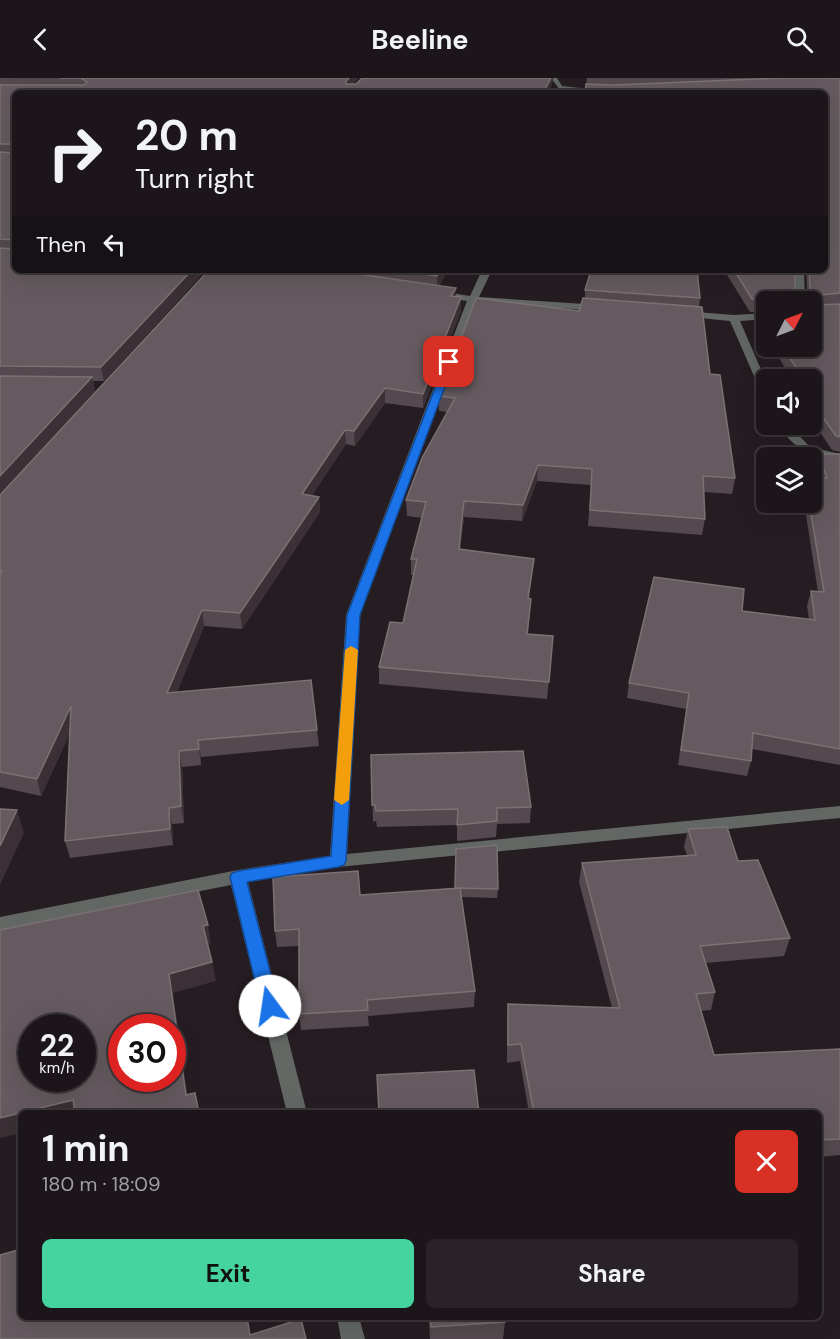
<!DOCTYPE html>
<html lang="en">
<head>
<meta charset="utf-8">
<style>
  body { margin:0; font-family:"DM Sans",sans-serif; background:#292327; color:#f1f3f6; height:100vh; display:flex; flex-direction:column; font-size:22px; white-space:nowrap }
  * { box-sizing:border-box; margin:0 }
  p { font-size:20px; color:#a09fa2 }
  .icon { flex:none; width:33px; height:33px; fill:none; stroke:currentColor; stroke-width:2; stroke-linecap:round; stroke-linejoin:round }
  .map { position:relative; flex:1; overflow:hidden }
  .panel { position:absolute; left:18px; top:1032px; width:804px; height:210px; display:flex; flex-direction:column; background:#1c161a; border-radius:9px; box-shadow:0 6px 24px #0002,0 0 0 2px #3a3539 }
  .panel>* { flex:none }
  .hud { position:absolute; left:12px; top:12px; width:816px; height:183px; border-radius:9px; box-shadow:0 6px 24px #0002,0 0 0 2px #3a3539; background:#1c161a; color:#f1f3f6; overflow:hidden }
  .needle { width:39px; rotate:48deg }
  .fabs { position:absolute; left:756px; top:213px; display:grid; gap:12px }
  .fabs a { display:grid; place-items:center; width:66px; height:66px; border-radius:9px; background:#1c161a; box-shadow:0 6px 24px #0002,0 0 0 2px #3a3539; font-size:30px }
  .speed { position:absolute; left:18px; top:936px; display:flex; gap:12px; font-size:30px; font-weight:700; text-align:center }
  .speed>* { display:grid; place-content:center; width:78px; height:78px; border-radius:50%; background:#1c161a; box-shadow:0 6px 24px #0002,0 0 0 2px #3a3539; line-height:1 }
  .speed small { font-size:15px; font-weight:400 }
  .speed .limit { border:9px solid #d22; background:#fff; color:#111 }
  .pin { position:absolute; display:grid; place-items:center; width:51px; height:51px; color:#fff; margin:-26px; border-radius:12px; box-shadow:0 3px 9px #0006 }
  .me { position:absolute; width:66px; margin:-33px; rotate:346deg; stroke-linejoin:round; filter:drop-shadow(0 0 4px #0008) }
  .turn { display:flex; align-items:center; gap:21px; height:126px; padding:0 24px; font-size:27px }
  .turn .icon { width:78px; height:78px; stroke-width:2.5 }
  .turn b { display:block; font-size:42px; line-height:51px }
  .then { display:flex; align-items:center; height:57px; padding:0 24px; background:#0003; gap:12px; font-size:22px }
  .round { display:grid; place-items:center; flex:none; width:63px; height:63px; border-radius:9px; background:#292327 }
  .summary { display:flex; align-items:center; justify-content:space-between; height:102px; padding:0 24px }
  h1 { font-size:36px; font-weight:700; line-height:45px }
  .primary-button { display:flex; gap:12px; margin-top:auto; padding:12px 24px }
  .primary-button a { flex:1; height:69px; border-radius:9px; background:#45d49f; color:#111; font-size:24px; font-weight:700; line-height:69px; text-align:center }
  .primary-button a+a { background:#292327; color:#f1f3f6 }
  header { display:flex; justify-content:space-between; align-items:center; height:78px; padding:0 24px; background:#1c161a; font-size:27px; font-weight:700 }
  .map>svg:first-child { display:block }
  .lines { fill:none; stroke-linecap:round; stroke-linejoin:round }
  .street { fill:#626764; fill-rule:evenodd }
  .wall { fill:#53494e }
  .shaded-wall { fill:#3a3035 }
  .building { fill:#645a5f; stroke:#7a7175; stroke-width:1.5; fill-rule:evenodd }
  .route { fill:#1a73e8; stroke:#114b97; stroke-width:1.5 }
  .slow { fill:#f59e0b }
</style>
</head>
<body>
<header><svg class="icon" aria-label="back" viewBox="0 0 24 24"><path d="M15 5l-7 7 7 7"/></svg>Beeline<svg class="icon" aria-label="search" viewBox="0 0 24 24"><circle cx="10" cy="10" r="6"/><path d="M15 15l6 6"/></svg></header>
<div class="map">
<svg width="840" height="1261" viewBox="0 0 840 1261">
  <rect width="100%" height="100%" fill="#261d22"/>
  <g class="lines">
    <g class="street">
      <path d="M 551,0 L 557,0 L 562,8 L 608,13 L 581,15 L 560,12 Z"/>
      <path d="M 482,192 L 492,192 L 479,219 L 599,227 L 604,230 L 599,233 L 477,224 L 360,537 L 347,776 L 840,728 L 840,740 L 338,789 L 248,804 L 307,1035 L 287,1035 L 231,807 L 0,853 L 0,839 L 238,792 L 330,778 L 346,537 L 467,223 L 438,219 L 433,216 L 438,213 L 470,218 Z"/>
      <path d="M 794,192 L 804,192 L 805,224 L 795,224 Z"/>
      <path d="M 683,233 L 734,237 L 766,235 L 766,241 L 740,243 L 766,303 L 766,317 L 761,314 L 730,243 L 680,238 L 678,236 Z"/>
      <path d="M 777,346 L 788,346 L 810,369 L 840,376 L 840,384 C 811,379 794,371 777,346 Z"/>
      <path d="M 337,1239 L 359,1239 L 365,1261 L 341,1261 Z"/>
    </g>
  </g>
  <g class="wall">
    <path d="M 0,0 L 358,0 L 353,6 L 356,6 L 362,0 L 553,0 L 552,6 L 548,15 L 15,15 L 206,192 L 104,303 L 93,303 L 95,313 L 0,417 Z"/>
    <path d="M 587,0 L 840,0 L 840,374 L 832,372 L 812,342 L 813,334 L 812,332 L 812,302 L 792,302 L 772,268 L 812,268 L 812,224 L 766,224 L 766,260 L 756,244 L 758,234 L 750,234 L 724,192 L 795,192 L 795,211 L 798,214 L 807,214 L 806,192 L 825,192 L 825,15 L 585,15 Z"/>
    <path d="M 209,192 L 448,192 L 439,208 L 456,210 L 456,219 L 461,233 L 423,330 L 385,325 L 355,368 L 346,366 L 312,417 L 319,419 L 320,434 L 242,551 L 204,548 L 177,614 L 317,652 L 319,668 L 201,679 L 201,687 L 182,689 L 184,745 L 172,746 L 173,767 L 70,780 L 65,763 L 70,655 L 41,718 L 0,709 L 0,417 Z"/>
    <path d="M 585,212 L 700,220 L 699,229 L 710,296 L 735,400 L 732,416 L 704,414 L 705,441 L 702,457 L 588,448 L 591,407 L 537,403 L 522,443 L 464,439 L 460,471 L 532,498 L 529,520 L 531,521 L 528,556 L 553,558 L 547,621 L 379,606 L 379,589 L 403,545 L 414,497 L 411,497 L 411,481 L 422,440 L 407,438 L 406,422 L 447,334 L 439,333 L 439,318 L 579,233 L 585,220 Z"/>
    <path d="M 818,376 L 840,376 L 840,687 L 752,671 L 751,683 L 747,698 L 678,687 L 686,631 L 627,620 L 629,605 L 742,533 L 809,541 L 807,528 L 811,513 L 818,514 L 804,424 L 812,424 L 818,399 L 815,390 Z"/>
    <path d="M 371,677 L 531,729 L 530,745 L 497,746 L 496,759 L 457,763 L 457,747 L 377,749 L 376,743 L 373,744 Z"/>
    <path d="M 688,751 L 738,783 L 790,860 L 784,878 L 706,885 L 715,914 L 711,932 L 701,933 L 714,977 L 840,971 L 840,1077 L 819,1079 L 819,1035 L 529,1035 L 520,983 L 507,985 L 507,944 L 508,926 L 612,930 L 579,804 L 582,785 L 687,777 L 684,769 Z"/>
    <path d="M 455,810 L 498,811 L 497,820 L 461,819 L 475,913 L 474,929 L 368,938 L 369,948 L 301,952 L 299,936 L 299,868 L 277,869 L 275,853 L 360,817 Z"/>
    <path d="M 429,1239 L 504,1239 L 505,1244 L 503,1261 L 430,1261 Z"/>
  </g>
  <g class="shaded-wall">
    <path d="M 349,0 L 358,0 L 346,14 L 346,3 Z"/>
    <path d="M 551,0 L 553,0 L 552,6 L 548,15 L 543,15 Z"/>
    <path d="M 192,192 L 206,192 L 104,303 L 101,289 Z"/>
    <path d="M 441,192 L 448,192 L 437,211 L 437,198 Z"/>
    <path d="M 456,210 L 456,224 L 451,218 Z"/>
    <path d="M 461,219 L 461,233 L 423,330 L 423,316 Z"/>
    <path d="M 92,299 L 95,313 L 0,417 L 0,398 Z"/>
    <path d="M 385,310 L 385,325 L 355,368 L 354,353 Z"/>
    <path d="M 345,352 L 346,366 L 303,431 L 302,416 Z"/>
    <path d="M 538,387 L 537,403 L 522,443 L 523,427 Z"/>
    <path d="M 319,419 L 320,434 L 242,551 L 240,535 Z"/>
    <path d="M 464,423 L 464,439 L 459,487 L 459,471 Z"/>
    <path d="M 534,481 L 532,498 L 527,537 L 528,520 Z"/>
    <path d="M 202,532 L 204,548 L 170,631 L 167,615 Z"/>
    <path d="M 71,628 L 75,644 L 41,718 L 37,701 Z"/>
    <path d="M 198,662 L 201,679 L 201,687 L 199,671 Z"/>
    <path d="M 179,673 L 182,689 L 184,745 L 181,728 Z"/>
    <path d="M 169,730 L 172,746 L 173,767 L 170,751 Z"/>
    <path d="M 17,732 L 24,755 L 0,807 L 0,768 Z"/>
    <path d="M 208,847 L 211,866 L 207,867 L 203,848 Z"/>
    <path d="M 212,884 L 216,903 L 173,915 L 190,1035 L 186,1017 L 169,896 Z"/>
    <path d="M 73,1022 L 78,1035 L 21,1035 Z"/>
    <path d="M 21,1035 L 21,1055 L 0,1060 L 0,1040 Z"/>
  </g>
  <g class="building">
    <path d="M 60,0 L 349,0 L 346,3 L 346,6 L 356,6 L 362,0 L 551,0 L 543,15 L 15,15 L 15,192 L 192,192 L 101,289 L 0,288 L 0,170 L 14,171 L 14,162 L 0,161 L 0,74 L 13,75 L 15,68 L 13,66 L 0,66 L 0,7 L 84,7 L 87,4 L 81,0 Z"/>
    <path d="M 780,0 L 840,0 L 840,215 L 813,218 L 813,225 L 815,227 L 840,226 L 840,359 L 836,358 L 814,327 L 820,327 L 812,314 L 812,302 L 804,302 L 782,268 L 812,268 L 812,224 L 770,224 L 770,221 L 752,221 L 734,192 L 795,192 L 795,211 L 798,214 L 808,214 L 810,211 L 809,192 L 825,192 L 825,15 L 585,15 L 586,6 L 615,7 Z"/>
    <path d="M 209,192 L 330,192 L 456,210 L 451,218 L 461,219 L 423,316 L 385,310 L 354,353 L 345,352 L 302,416 L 319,419 L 240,535 L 202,532 L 167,615 L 311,602 L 317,652 L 198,662 L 199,671 L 179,673 L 181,728 L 169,730 L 170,751 L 65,763 L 71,628 L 37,701 L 0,694 L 0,496 L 2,493 L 0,493 L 0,417 Z"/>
    <path d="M 399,192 L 441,192 L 437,198 Z"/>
    <path d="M 591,192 L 697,192 L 700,220 L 585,212 Z"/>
    <path d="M 476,220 L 579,233 L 583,220 L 702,229 L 710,296 L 720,297 L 735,400 L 703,398 L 705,441 L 590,432 L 592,391 L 538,387 L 523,427 L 464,423 L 459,471 L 534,481 L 528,520 L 531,521 L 527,556 L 553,558 L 549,604 L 379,589 L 390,544 L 403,545 L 417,481 L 411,481 L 426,424 L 406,422 L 422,380 L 455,320 L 439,318 Z"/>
    <path d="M 766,230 L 766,243 L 759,231 Z"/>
    <path d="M 0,298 L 92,299 L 0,398 Z"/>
    <path d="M 818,376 L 840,376 L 840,671 L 753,655 L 751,683 L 681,672 L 689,615 L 629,605 L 654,499 L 744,511 L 742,533 L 815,542 L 811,513 L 824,514 L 809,424 L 812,424 L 812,399 L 827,400 Z"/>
    <path d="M 523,673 L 531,729 L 497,730 L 497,743 L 457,747 L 458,731 L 376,733 L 375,727 L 372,727 L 371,677 Z"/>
    <path d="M 0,731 L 17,732 L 0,768 Z"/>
    <path d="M 727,749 L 738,783 L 758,782 L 790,860 L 700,868 L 715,914 L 696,916 L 714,977 L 840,971 L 840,1061 L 819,1062 L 819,1035 L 534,1035 L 521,966 L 508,967 L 508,926 L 620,930 L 582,785 L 696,777 L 688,751 Z"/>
    <path d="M 497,767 L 498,811 L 455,810 L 456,771 Z"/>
    <path d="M 358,793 L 360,817 L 460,810 L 475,913 L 367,922 L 368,932 L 299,936 L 299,851 L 275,853 L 273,799 Z"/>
    <path d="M 198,812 L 208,847 L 203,848 L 212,884 L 169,896 L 186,1017 L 195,1015 L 199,1035 L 75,1035 L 73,1022 L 0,1040 L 0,852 ZM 32,950 L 82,950 L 82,1000 L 32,1000 ZM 122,950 L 172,950 L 172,1000 L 122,1000 Z"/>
    <path d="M 474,992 L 479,1035 L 379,1035 L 377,997 Z"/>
    <path d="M 21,1171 L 21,1239 L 247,1239 L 250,1257 L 301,1241 L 306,1261 L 0,1261 L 0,1177 Z"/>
    <path d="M 430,1239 L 504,1239 L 505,1244 L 431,1249 Z"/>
  </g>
  <path class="route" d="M 449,281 L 454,284 L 360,537 L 346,783 L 344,787 L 338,789 L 247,804 L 279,928 L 276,933 L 270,935 L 264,933 L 261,928 L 230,799 L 232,795 L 238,793 L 331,778 L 347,537 L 445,284 Z"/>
  <path class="slow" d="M 351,568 L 358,572 L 349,722 L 342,727 L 334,722 L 345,572 Z"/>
</svg>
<div class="fabs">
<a><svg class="needle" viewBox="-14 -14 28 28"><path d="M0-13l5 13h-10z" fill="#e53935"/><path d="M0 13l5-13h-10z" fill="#a09fa2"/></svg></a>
<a><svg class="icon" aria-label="sound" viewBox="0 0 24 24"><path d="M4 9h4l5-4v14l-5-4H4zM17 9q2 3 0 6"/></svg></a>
<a><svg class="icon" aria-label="layers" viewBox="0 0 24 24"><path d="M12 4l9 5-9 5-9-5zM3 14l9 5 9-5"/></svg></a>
</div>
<div class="speed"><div>22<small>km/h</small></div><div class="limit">30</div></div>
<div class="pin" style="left:449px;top:284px;background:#d93025"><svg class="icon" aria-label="arrive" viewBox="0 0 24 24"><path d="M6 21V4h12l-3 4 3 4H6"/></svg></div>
<svg class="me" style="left:270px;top:928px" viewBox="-20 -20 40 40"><circle r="19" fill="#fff"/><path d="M0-13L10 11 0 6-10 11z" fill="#1a73e8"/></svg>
<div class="hud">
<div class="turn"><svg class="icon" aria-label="right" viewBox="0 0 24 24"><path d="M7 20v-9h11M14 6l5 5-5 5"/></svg><div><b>20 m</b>Turn right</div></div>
<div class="then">Then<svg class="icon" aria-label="left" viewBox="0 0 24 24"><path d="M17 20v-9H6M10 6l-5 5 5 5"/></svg></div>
</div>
<section class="panel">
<div class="summary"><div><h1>1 min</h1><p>180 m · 18:09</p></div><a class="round" style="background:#d93025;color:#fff"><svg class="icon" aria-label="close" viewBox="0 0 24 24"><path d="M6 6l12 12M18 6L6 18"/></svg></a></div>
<div class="primary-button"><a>Exit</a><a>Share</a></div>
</section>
</div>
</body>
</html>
